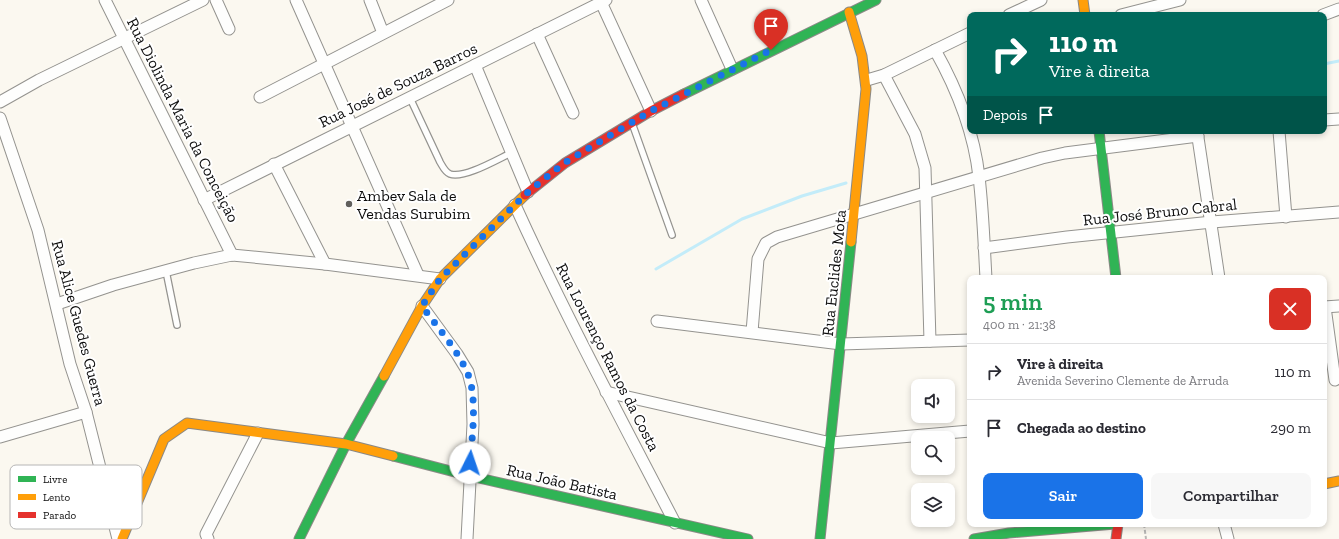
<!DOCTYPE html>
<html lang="pt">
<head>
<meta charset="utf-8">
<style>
  body { margin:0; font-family:"Zilla Slab",serif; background:#f7f7f7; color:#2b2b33; height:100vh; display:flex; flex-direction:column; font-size:15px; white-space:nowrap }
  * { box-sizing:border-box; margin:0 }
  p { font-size:13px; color:#7c7c81 }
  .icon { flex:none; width:22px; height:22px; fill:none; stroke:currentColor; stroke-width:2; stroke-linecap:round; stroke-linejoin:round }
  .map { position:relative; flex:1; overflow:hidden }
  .drawer { position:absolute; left:967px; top:275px; width:360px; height:252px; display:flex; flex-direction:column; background:#fff; border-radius:8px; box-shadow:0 2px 6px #0003 }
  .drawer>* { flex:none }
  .guide { position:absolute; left:967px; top:12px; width:360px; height:122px; border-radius:8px; box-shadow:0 2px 6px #0003; background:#00695c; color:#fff; overflow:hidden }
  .fabs { position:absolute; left:911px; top:379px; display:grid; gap:8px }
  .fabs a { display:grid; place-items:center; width:44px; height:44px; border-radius:8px; background:#fff; box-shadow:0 2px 6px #0003; font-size:20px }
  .pin { position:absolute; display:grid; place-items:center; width:34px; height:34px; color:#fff; margin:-41px -17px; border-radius:50% 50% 50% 0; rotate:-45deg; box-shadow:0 0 4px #0007 }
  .pin .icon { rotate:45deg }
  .me { position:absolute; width:44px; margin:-22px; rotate:4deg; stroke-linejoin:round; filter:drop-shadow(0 0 3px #0008) }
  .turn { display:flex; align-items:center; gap:14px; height:84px; padding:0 16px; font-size:18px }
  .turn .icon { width:52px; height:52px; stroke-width:2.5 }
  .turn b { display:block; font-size:28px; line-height:34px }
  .then { display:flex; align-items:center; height:38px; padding:0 16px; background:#0003; gap:8px; font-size:15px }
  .round { display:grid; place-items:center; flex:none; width:42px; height:42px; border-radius:8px; background:#f7f7f7 }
  .overview { display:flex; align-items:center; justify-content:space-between; height:68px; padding:0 16px }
  h1 { font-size:24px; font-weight:600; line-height:30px; color:#1e9e55 }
  .action { display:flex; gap:8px; margin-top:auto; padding:8px 16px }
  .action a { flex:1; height:46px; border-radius:8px; background:#1a73e8; color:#fff; font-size:16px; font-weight:600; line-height:46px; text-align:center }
  .action a+a { background:#f7f7f7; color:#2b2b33 }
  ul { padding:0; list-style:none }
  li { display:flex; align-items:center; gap:12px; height:56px; padding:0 16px; border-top:1px solid #e1e1e2 }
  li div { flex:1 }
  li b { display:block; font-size:15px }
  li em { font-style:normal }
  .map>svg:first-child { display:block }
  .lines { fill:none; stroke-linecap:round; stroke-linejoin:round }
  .stream { stroke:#c3ecf9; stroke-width:3 }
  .lane-casing { stroke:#94938f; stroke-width:8 }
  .street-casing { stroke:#94938f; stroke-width:13 }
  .fast-casing { stroke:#8b8986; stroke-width:11 }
  .slow-casing { stroke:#8b8986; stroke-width:11 }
  .jam-casing { stroke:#8b8986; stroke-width:11 }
  .path { stroke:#b8b7b6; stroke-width:2; stroke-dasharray:4 2; stroke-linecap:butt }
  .lane { stroke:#fefefd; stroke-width:5.5 }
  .street { stroke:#fefefd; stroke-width:11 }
  .fast { stroke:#30b455; stroke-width:9 }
  .slow { stroke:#ff9f0a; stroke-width:9 }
  .jam { stroke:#e5322d; stroke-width:9 }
  .route { stroke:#1a73e8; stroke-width:7; stroke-dasharray:0 12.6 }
  .poi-dot { fill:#605f5c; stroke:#fff; stroke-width:1.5 }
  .labels { text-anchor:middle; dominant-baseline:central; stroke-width:4; stroke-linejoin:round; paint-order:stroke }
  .street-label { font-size:16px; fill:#0d0d0d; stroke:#fff }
  .poi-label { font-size:16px; fill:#0d0d0d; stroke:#fff; text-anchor:start }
  .key { fill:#fff; stroke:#b6b6b6; stroke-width:1 }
  .key-label { font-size:11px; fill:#0d0d0d }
</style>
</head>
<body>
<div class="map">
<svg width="1339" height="539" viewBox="0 0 1339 539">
  <rect width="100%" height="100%" fill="#fbf8f0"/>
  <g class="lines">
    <g class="stream">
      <path d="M 1324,64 L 1339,61"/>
      <path d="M 656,269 L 742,219 L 802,196 L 846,183"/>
    </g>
    <g class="lane-casing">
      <g id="lane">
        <path d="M 410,98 L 440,162 C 443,167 445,172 450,174 C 464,179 498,159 511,153"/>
        <path d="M 632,123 L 672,235"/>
        <path d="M 166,271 L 177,325"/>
      </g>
    </g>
    <g class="street-casing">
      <g id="street">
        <path d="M 105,0 L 232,255"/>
        <path d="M 216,0 L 229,29"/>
        <path d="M 296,0 L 418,275"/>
        <path d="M 370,0 L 383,33"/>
        <path d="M 600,0 L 651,111"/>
        <path d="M 701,0 L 732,69"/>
        <path d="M 1009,15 L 1041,0"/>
        <path d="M 1121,15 L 1180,0"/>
        <path d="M 1323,15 L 1339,9"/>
        <path d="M 537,34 L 573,113"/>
        <path d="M 935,50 C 957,89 974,132 979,177 C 983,210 984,244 986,278"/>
        <path d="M 475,65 L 528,192"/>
        <path d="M 884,75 L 915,134 L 925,168 L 930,341"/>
        <path d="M 867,80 L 884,75 L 970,33"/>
        <path d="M 260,97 L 448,0"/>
        <path d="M 0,102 L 39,80 L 203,0"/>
        <path d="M 0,118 L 38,230 L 70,364 L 86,412 L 118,539"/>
        <path d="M 1324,120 L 1339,119"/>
        <path d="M 1197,131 L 1219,278"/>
        <path d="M 1279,131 L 1286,217"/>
        <path d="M 274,164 L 325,264"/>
        <path d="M 204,200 L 606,0"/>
        <path d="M 515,205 C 564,313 620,417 675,523"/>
        <path d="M 984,248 L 1067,237 L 1212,222 L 1339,212"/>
        <path d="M 57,304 L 113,285 L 194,263 L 232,255 L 325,264 L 440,279"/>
        <path d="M 422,306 L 457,354 L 468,372 L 472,388 L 473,424 L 467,539"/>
        <path d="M 1324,307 L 1339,306"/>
        <path d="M 1325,307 L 1335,380"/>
        <path d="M 657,321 L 841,344 L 970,340"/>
        <path d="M 752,332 L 758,259 L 766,243 L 777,237 L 1042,158 L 1065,153 L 1198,136"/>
        <path d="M 606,392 L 831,443 L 970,431"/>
        <path d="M 0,437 L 86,412"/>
        <path d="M 1224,524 L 1228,539"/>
        <path d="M 208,539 L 206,534 L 258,433"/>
      </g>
    </g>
    <g class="fast-casing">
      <g id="fast">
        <path d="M 684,94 L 876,0"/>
        <path d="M 1099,131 L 1116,278"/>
        <path d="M 393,456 L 470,476 L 748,539"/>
        <path d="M 299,539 L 346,444 L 384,376"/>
        <path d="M 820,539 L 851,242"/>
        <path d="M 974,539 L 1009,533 L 1115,524"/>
      </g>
    </g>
    <g class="slow-casing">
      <g id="slow">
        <path d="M 1083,0 L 1085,15"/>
        <path d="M 849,12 L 862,56 L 866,89 L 851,242"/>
        <path d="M 384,376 L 422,306 L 440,279 L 525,195"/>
        <path d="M 1324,484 L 1339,481"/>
        <path d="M 122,539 L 164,439 L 187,423 L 346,444 L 393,456"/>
      </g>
    </g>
    <g class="jam-casing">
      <g id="jam">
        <path d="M 525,195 L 565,163 L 651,111 L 684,94"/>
        <path d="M 1116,539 L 1118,524"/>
      </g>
    </g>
    <path class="path" d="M 1144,524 L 1146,539"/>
    <use href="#lane" class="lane"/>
    <use href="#street" class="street"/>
    <use href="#fast" class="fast"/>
    <use href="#slow" class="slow"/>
    <use href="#jam" class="jam"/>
  </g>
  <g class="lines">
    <path class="route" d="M 470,463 C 472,437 478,396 467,372 C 457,349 437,327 422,306 L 440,279 L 459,260 L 528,192 L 564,163 L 651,111 L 771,50"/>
  </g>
  <circle class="poi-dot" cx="349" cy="204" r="4"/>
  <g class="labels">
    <g class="street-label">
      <text transform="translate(398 85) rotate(-26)">Rua José de Souza Barros</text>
      <text transform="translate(183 120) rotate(63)">Rua Diolinda Maria da Conceição</text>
      <text transform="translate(1160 212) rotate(-6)">Rua José Bruno Cabral</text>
      <text transform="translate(834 273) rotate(-84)">Rua Euclides Mota</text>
      <text transform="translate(79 323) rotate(75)">Rua Alice Guedes Guerra</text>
      <text transform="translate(608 357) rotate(63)">Rua Lourenço Ramos da Costa</text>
      <text transform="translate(562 482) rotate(13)">Rua João Batista</text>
    </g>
    <g class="poi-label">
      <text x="357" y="195">Ambev Sala de<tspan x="357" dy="18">Vendas Surubim</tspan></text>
    </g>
  </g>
  <rect x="10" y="465" width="132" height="64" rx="6" class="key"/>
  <rect x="18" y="476" width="18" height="6" fill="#30b455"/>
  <rect x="18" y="494" width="18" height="6" fill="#ff9f0a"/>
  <rect x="18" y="512" width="18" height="6" fill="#e5322d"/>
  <g class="key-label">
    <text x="43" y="483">Livre</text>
    <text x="43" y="501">Lento</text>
    <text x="43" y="519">Parado</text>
  </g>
</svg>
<div class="fabs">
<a><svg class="icon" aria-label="sound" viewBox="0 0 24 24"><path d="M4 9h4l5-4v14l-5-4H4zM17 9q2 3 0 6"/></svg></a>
<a><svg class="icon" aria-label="search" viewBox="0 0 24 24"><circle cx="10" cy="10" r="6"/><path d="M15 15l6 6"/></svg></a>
<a><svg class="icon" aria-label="layers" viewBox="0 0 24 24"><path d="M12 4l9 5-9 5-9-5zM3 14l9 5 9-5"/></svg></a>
</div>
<div class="pin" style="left:771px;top:50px;background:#d93025"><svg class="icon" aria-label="arrive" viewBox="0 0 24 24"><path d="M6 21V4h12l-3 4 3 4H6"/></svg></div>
<svg class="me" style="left:470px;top:463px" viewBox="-20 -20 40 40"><circle r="19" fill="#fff"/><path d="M0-13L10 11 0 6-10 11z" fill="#1a73e8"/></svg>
<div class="guide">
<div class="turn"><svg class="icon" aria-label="right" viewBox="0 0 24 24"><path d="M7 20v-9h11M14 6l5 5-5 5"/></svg><div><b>110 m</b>Vire à direita</div></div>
<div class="then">Depois<svg class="icon" aria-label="arrive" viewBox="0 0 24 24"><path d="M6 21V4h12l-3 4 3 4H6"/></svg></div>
</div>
<section class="drawer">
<div class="overview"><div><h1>5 min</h1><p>400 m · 21:38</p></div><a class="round" style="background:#d93025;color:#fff"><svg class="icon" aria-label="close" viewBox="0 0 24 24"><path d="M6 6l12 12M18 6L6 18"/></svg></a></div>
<ul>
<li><svg class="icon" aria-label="right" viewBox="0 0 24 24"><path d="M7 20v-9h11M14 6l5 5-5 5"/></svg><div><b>Vire à direita</b><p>Avenida Severino Clemente de Arruda</p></div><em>110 m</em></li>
<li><svg class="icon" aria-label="arrive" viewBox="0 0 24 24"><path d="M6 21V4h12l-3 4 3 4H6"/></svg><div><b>Chegada ao destino</b></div><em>290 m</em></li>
</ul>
<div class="action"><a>Sair</a><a>Compartilhar</a></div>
</section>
</div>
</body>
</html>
